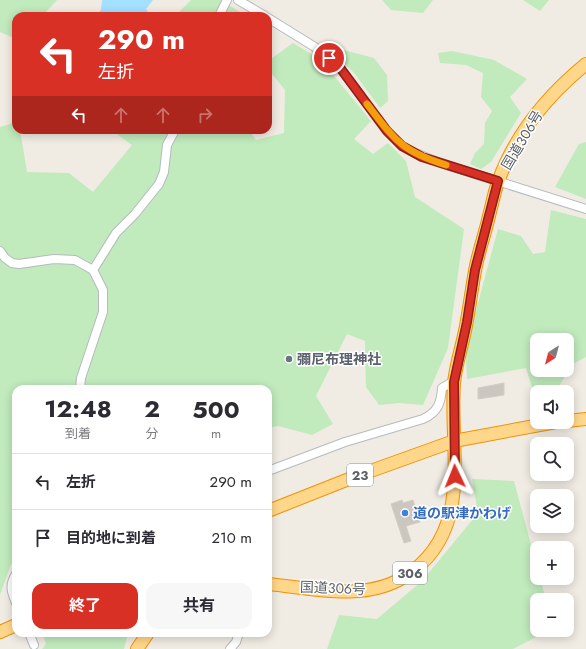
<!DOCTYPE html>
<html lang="ja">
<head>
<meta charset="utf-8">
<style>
  body { margin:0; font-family:Jost,"Noto Sans JP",sans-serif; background:#f7f7f7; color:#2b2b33; height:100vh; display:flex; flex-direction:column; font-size:15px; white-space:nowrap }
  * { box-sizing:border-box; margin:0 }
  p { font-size:13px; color:#7c7c81 }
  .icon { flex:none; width:22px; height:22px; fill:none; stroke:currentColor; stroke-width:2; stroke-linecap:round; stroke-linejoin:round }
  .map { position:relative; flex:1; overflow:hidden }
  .sheet { position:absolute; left:12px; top:385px; width:260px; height:252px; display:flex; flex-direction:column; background:#fff; border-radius:12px; box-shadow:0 2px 10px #0003 }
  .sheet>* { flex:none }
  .hud { position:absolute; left:12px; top:12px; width:260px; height:122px; border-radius:12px; box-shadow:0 2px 10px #0003; background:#d93025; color:#fff; overflow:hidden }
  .needle { width:26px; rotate:216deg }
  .buttons { position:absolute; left:530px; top:333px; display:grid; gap:8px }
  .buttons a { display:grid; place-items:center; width:44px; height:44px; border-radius:8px; background:#fff; box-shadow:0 2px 10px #0003; font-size:20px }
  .pin { position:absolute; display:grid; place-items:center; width:34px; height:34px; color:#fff; margin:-17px; border:2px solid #fff; border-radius:50%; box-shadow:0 1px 4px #0007 }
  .me { position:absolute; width:44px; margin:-22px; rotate:358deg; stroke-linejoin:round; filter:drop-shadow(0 0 3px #0008) }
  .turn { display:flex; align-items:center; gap:14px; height:84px; padding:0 20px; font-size:18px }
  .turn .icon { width:52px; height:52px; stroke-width:2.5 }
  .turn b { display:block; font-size:28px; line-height:34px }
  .lanes { display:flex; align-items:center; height:38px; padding:0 20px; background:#0003; justify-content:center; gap:20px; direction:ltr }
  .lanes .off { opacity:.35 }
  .eta { display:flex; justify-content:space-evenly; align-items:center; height:68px; text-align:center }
  .eta b { font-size:24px; font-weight:700; line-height:28px }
  .action { display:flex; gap:8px; margin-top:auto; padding:8px 20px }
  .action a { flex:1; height:46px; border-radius:12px; background:#d93025; color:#fff; font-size:16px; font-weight:700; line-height:46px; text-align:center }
  .action a+a { background:#f7f7f7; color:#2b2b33 }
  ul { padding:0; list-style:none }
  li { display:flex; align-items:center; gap:12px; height:56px; padding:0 20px; border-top:1px solid #e1e1e2 }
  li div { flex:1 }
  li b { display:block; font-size:15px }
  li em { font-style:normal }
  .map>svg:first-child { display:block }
  .green { fill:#c1eabd; fill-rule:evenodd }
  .water { fill:#a4e0ff }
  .building { fill:#cbc7c0; stroke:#d5cdc1 }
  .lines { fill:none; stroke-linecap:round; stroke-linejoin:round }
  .minor-casing { stroke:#b6babf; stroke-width:10 }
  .highway-casing { stroke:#f39100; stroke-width:14 }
  .minor { stroke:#fff; stroke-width:8 }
  .highway { stroke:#ffd78b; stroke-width:12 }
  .route-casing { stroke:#8d1f18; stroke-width:10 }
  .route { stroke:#d93025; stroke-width:7 }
  .slow { stroke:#f59e0b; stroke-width:7 }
  .worship-dot { fill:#6b7280; stroke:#fff; stroke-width:1.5 }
  .shop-dot { fill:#3f7fe0; stroke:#fff; stroke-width:1.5 }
  .labels { text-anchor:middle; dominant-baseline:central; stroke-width:3; stroke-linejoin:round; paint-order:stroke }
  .shield { fill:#fff; stroke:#8c9094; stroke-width:1 }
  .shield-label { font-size:13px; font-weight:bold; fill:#5b6166 }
  .street-label { font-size:14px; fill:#5b6166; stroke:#fff }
  .worship-label { font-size:14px; font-weight:bold; fill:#5b616d; stroke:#fff; text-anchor:start }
  .shop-label { font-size:14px; font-weight:bold; fill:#366cbe; stroke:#fff; text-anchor:start }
</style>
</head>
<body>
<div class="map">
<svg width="586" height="649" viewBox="0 0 586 649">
  <rect width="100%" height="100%" fill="#f0ece3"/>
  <g class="green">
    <path d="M 0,0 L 57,0 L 42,16 L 16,16 L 16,39 L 0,32 Z"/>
    <path d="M 191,0 L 221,0 L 246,16 L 175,16 Z"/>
    <path d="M 382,0 L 433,0 L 423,13 L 391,10 Z"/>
    <path d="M 523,0 L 549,0 L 540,11 Z"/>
    <path d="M 293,43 L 321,60 L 371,121 L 354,139 L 373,154 L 388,143 L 406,161 L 415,197 L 464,229 L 448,348 L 423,405 L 399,403 L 379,405 L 366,387 L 365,341 L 347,334 L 316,396 L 333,424 L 312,435 L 278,426 L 268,428 L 268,389 L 16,389 L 16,566 L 11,564 L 0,595 L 0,127 L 13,123 L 16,126 L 16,130 L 20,130 L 27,172 L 69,173 L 93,192 L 132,145 L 111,130 L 249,130 L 256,140 L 284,133 L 285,90 L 268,69 L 268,61 Z"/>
    <path d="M 332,47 L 374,58 L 387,75 L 388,101 L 380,108 L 355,74 L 331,50 Z"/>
    <path d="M 452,51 L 494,60 L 527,79 L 510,97 L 521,113 L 491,162 L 481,169 L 470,164 L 475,153 L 484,144 L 485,123 L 492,111 L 481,97 L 483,73 L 466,65 L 440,63 L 438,53 Z"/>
    <path d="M 586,142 L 586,199 L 555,187 L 579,144 Z"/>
    <path d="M 551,210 L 586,219 L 586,357 L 573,364 L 557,389 L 552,392 L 537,392 L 536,401 L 526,368 L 467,379 L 466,356 L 475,314 L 498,229 L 521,236 L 533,254 L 545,252 ZM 537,340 L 567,340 L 567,370 L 537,370 Z"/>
    <path d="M 472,479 L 514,481 L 537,567 L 537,578 L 540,578 L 546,600 L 537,600 L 537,630 L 550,630 L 513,649 L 327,649 L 339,615 L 377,619 L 422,581 L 478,513 Z"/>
    <path d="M 48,633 L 128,633 L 124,649 L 42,649 L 46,644 L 43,635 Z"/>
  </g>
  <path class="water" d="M 102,0 L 153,0 L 146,9 L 150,16 L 95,16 L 101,10 Z"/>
  <g class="building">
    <path d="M 504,383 L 504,395 L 478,399 L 478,388 Z"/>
    <path d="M 402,500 L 403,503 L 413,500 L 420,522 L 406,526 L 411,541 L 404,543 L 391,504 Z"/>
  </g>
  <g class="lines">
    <g class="minor-casing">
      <g id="minor">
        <path d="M 238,0 L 265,16"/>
        <path d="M 219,16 L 227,0"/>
        <path d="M 268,18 L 318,49 L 338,65 L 387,131 L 402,146 L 411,151 L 440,163 L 586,209"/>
        <path d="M 0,251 L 5,258 L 12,263 L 19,264 L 54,259 L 75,260 L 93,270 L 103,290 L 103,312 L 81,378 L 80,389"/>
        <path d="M 93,270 L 116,233 L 135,214 L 159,184 L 164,172 L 167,145 L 175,130"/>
        <path d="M 268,471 L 345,442 L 423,419 C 438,412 441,403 442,388 L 454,381"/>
        <path d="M 16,574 C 9,585 11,591 16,603"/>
        <path d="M 29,633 L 34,645"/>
        <path d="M 230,649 L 236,642 L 239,633"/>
      </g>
    </g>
    <g class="highway-casing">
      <g id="highway">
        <path d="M 567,421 L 586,419"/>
        <path d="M 268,511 L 354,477 L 454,441 L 556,422"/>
        <path d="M 268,584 C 311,588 364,602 404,577 C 475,533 449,452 454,383 C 456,362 464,341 467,320 C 470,304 472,287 475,271 C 478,253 485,234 489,216 C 492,205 494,193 498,182 C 515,135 548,95 586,64"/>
        <path d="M 0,632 L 16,625"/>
        <path d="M 137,649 L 148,633"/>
      </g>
    </g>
    <use href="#minor" class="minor"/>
    <use href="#highway" class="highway"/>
  </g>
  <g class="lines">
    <g class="route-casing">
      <path id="route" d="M 329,58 L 338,65 L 387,131 L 402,146 L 422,157 L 498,181 L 475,270 L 467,322 L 454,382 L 455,476"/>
    </g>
    <use href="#route" class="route"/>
    <path class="slow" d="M 367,104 C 395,140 401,151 446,165"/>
  </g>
  <circle class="worship-dot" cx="289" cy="359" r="4"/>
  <circle class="shop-dot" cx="405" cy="513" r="4"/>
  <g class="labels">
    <g class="shield">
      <rect x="347" y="464" width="26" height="22" rx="3"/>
      <rect x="393" y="562" width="34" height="22" rx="3"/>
    </g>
    <g class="shield-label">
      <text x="360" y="475">23</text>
      <text x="410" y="573">306</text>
    </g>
    <g class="street-label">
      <text transform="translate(522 140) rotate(-59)">国道306号</text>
      <text transform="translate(333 588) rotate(2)">国道306号</text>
    </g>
    <g class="worship-label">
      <text x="297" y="359">彌尼布理神社</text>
    </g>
    <g class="shop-label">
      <text x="413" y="513">道の駅津かわげ</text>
    </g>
  </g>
</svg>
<div class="buttons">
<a><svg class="needle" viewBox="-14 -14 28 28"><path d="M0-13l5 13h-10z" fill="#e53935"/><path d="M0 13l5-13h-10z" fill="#7c7c81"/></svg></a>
<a><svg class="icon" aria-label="sound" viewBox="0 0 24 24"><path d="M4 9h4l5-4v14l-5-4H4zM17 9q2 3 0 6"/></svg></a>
<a><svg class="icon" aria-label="search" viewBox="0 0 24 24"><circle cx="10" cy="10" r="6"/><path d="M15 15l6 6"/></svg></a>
<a><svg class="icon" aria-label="layers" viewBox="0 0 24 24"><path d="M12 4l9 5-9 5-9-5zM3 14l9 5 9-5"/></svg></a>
<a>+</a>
<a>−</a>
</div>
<div class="pin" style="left:329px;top:58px;background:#d93025"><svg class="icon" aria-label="arrive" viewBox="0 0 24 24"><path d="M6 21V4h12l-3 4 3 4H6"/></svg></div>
<svg class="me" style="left:455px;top:476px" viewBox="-20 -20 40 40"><path d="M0-17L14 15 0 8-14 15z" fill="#d93025" stroke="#fff" stroke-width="4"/></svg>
<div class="hud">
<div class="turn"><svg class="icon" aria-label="left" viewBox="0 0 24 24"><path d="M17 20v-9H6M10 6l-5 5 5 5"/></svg><div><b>290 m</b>左折</div></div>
<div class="lanes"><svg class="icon" aria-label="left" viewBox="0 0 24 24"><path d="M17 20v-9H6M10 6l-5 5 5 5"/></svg><svg class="icon off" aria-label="ahead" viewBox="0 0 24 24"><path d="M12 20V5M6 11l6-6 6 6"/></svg><svg class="icon off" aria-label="ahead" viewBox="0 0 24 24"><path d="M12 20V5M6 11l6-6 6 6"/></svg><svg class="icon off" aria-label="right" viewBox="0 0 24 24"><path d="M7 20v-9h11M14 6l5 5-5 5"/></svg></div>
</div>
<section class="sheet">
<div class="eta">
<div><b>12:48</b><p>到着</p></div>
<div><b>2</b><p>分</p></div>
<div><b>500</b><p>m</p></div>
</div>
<ul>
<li><svg class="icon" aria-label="left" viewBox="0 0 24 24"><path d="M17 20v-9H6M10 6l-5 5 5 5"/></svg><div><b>左折</b></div><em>290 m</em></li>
<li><svg class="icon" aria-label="arrive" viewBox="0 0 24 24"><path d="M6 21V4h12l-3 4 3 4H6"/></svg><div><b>目的地に到着</b></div><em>210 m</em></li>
</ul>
<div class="action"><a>終了</a><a>共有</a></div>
</section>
</div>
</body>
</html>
